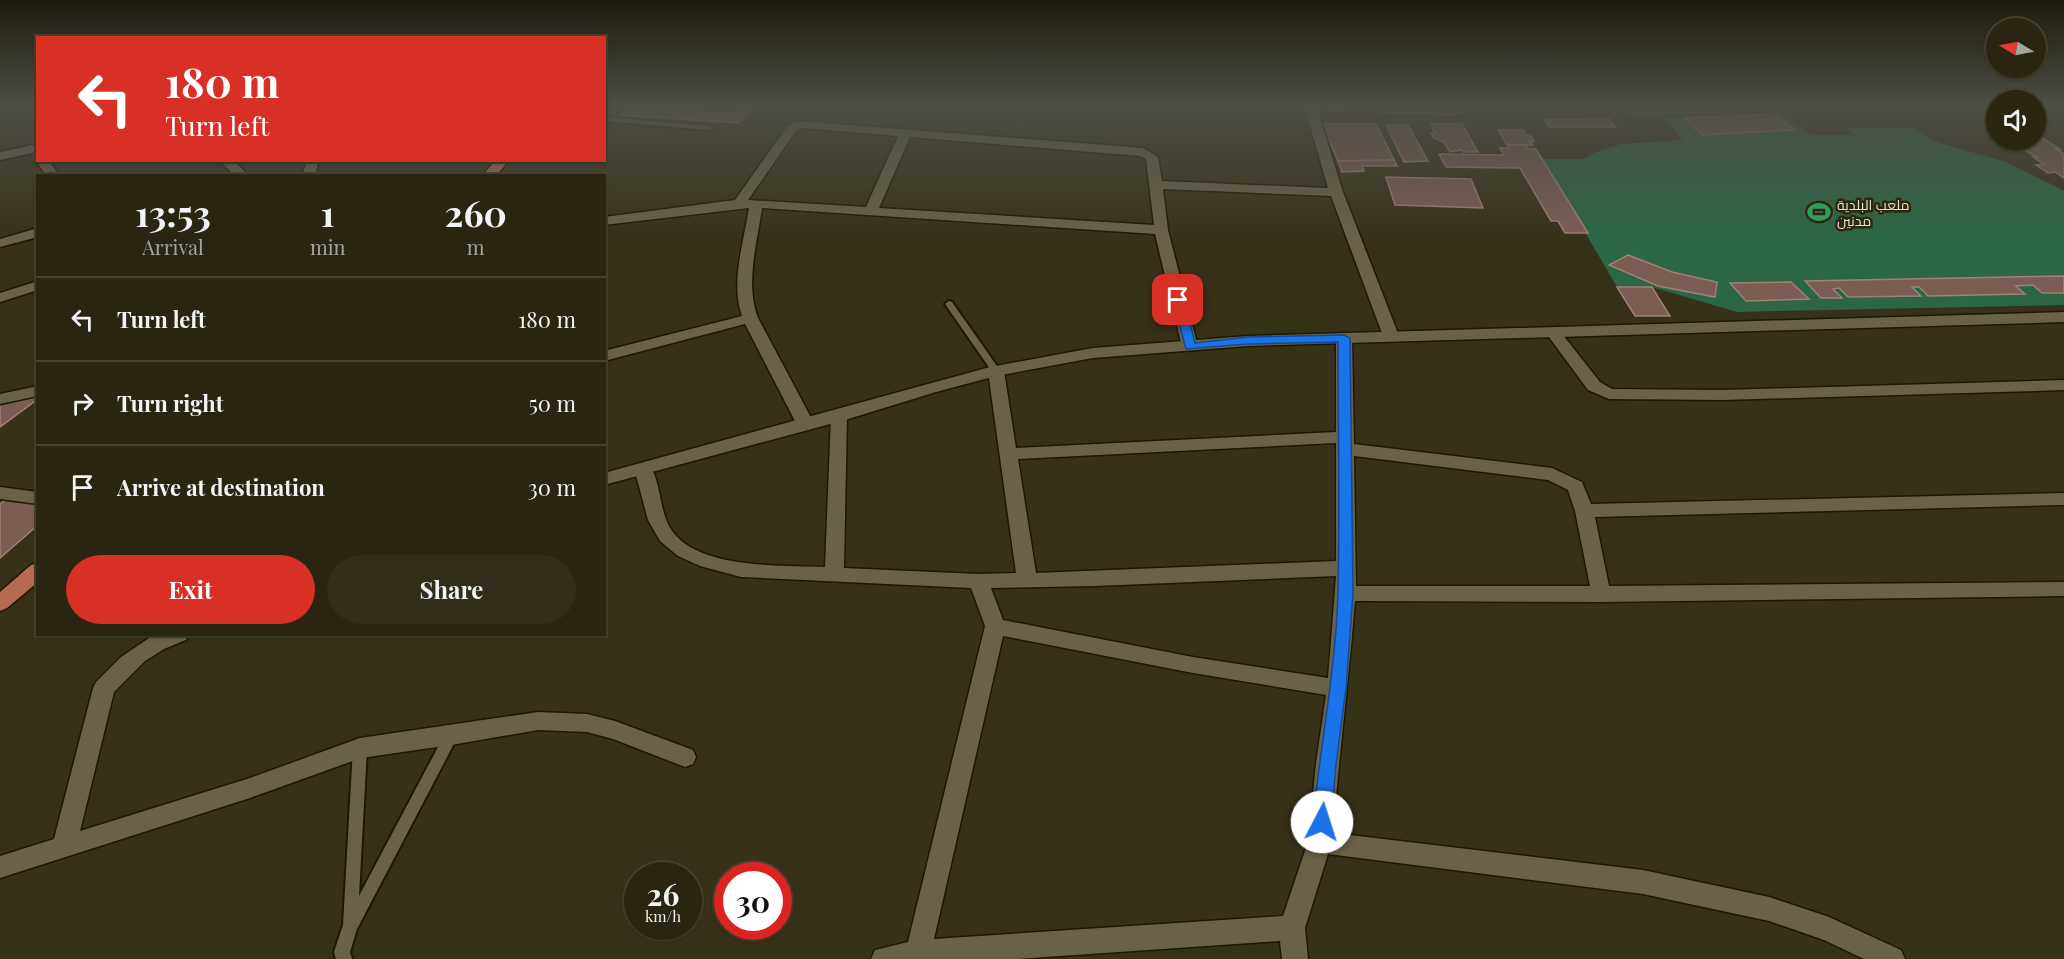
<!DOCTYPE html>
<html lang="en">
<head>
<meta charset="utf-8">
<style>
  body { margin:0; font-family:"Playfair Display",Cairo,serif; background:#312d1a; color:#f1f3f6; height:100vh; display:flex; flex-direction:column; font-size:22px; white-space:nowrap }
  * { box-sizing:border-box; margin:0 }
  p { font-size:20px; color:#a5a59f }
  .icon { flex:none; width:33px; height:33px; fill:none; stroke:currentColor; stroke-width:2; stroke-linecap:round; stroke-linejoin:round }
  .map { position:relative; flex:1; overflow:hidden }
  .sheet { position:absolute; left:36px; top:174px; width:570px; height:462px; display:flex; flex-direction:column; background:#292511; border-radius:0px; box-shadow:0 2px 4px #0004,0 0 0 2px #454231 }
  .sheet>* { flex:none }
  .top-card { position:absolute; left:36px; top:36px; width:570px; height:126px; border-radius:0px; box-shadow:0 2px 4px #0004,0 0 0 2px #454231; background:#d93025; color:#fff; overflow:hidden }
  .needle { width:39px; rotate:280deg }
  .tools { position:absolute; left:1986px; top:18px; display:grid; gap:12px }
  .tools a { display:grid; place-items:center; width:60px; height:60px; border-radius:50%; background:#292511; box-shadow:0 2px 4px #0004,0 0 0 2px #454231; font-size:30px }
  .speed { position:absolute; left:624px; top:862px; display:flex; gap:12px; font-size:30px; font-weight:700; text-align:center }
  .speed>* { display:grid; place-content:center; width:78px; height:78px; border-radius:50%; background:#292511; box-shadow:0 2px 4px #0004,0 0 0 2px #454231; line-height:1 }
  .speed small { font-size:15px; font-weight:400 }
  .speed .limit { border:9px solid #d22; background:#fff; color:#111 }
  .pin { position:absolute; display:grid; place-items:center; width:51px; height:51px; color:#fff; margin:-26px; border-radius:12px; box-shadow:0 3px 9px #0006 }
  .me { position:absolute; width:66px; margin:-33px; rotate:5deg; stroke-linejoin:round; filter:drop-shadow(0 0 4px #0008) }
  .turn { display:flex; align-items:center; gap:21px; height:126px; padding:0 30px; font-size:27px }
  .turn .icon { width:78px; height:78px; stroke-width:2.5 }
  .turn b { display:block; font-size:42px; line-height:51px }
  .eta { display:flex; justify-content:space-evenly; align-items:center; height:102px; text-align:center }
  .eta b { font-size:36px; font-weight:700; line-height:42px }
  .action { display:flex; gap:12px; margin-top:auto; padding:12px 30px }
  .action a { flex:1; height:69px; border-radius:36px; background:#d93025; color:#fff; font-size:24px; font-weight:700; line-height:69px; text-align:center }
  .action a+a { background:#312d1a; color:#f1f3f6 }
  ul { padding:0; list-style:none }
  li { display:flex; align-items:center; gap:18px; height:84px; padding:0 30px; border-top:2px solid #454231 }
  li div { flex:1 }
  li b { display:block; font-size:22px }
  li em { font-style:normal }
  .map>svg:first-child { display:block }
  .green { fill:#2b6645 }
  .building { fill:#7b5d54; stroke:#a08077; stroke-width:1.5 }
  .lines { fill:none; stroke-linecap:round; stroke-linejoin:round }
  .lane-casing { stroke:#1e1801; stroke-width:4 }
  .street-casing { stroke:#1e1801; stroke-width:3 }
  .secondary-casing { stroke:#1e1801; stroke-width:3 }
  .primary-casing { stroke:#1e1801; stroke-width:3 }
  .lane { fill:#696247; fill-rule:evenodd }
  .street { fill:#696247; fill-rule:evenodd }
  .secondary { fill:#696247; fill-rule:evenodd }
  .primary { fill:#b66a51; fill-rule:evenodd }
  .route { fill:#1a73e8; stroke:#114b97; stroke-width:1.5 }
  .labels { text-anchor:middle; dominant-baseline:central; stroke-width:5; stroke-linejoin:round; paint-order:stroke }
  .far-poi-label { font-size:14px; fill:#e5e1d2; stroke:#2d270d; text-anchor:start }
</style>
</head>
<body>
<div class="map">
<svg width="2064" height="959" viewBox="0 0 2064 959">
  <rect width="100%" height="100%" fill="#373117"/>
  <g class="green">
    <path d="M 1518,105 L 1726,105 L 1734,114 L 1523,112 Z"/>
    <path d="M 1779,114 L 1812,135 L 1854,135 L 1847,128 L 1914,128 L 1933,141 L 2006,162 L 2057,187 L 2064,191 L 2064,305 L 1737,312 L 1652,287 L 1617,287 L 1542,159 L 1584,159 L 1596,152 L 1621,144 L 1683,140 L 1664,118 Z"/>
  </g>
  <g class="building">
    <path d="M 604,105 L 622,105 L 616,112 L 604,111 Z"/>
    <path d="M 741,105 L 756,105 L 739,123 L 620,115 L 629,107 L 733,113 Z"/>
    <path d="M 1773,114 L 1794,130 L 1702,135 L 1684,118 Z"/>
    <path d="M 1544,119 L 1609,119 L 1615,127 L 1549,127 Z"/>
    <path d="M 1322,124 L 1376,124 L 1394,160 L 1338,161 Z"/>
    <path d="M 1431,124 L 1462,124 L 1478,152 L 1463,152 L 1461,150 L 1450,152 L 1444,142 L 1434,138 L 1431,133 L 1435,133 Z"/>
    <path d="M 1386,125 L 1408,125 L 1428,161 L 1404,162 Z"/>
    <path d="M 1498,130 L 1523,130 L 1526,135 L 1530,135 L 1534,141 L 1530,141 L 1533,145 L 1507,145 Z"/>
    <path d="M 2036,134 L 2060,149 L 2056,149 L 2064,154 L 2062,155 L 2064,157 L 2064,178 L 2055,172 L 2048,173 L 2036,165 L 2044,164 L 2033,157 L 2037,157 L 2007,140 L 2036,140 Z"/>
    <path d="M 1507,145 L 1526,145 L 1528,149 L 1536,149 L 1588,233 L 1565,233 L 1558,221 L 1551,221 L 1520,168 L 1446,167 L 1439,154 L 1504,155 L 1500,148 L 1509,148 Z"/>
    <path d="M 1394,160 L 1397,166 L 1362,166 L 1364,171 L 1342,172 L 1338,161 Z"/>
    <path d="M 1386,177 L 1471,179 L 1483,208 L 1395,205 Z"/>
    <path d="M 1628,255 L 1672,272 L 1717,282 L 1715,297 L 1658,286 L 1609,265 Z"/>
    <path d="M 2064,276 L 2064,293 L 2042,293 L 2033,285 L 2016,286 L 2025,294 L 1928,296 L 1919,287 L 1912,287 L 1921,296 L 1848,297 L 1839,288 L 1833,289 L 1842,298 L 1821,298 L 1805,281 Z"/>
    <path d="M 1791,282 L 1809,299 L 1746,301 L 1730,283 Z"/>
    <path d="M 1617,287 L 1652,287 L 1670,316 L 1635,316 Z"/>
    <path d="M 33,398 L 38,399 L 0,427 L 0,404 Z"/>
    <path d="M 6,499 L 38,504 L 38,525 L 0,558 L 0,504 Z"/>
  </g>
  <g class="lines">
    <g class="lane-casing">
      <g id="lane">
        <path d="M 1459,105 L 1465,105 L 1465,113 L 1451,116 L 1310,111 L 1307,109 L 1310,107 L 1451,112 L 1459,111 Z"/>
        <path d="M 604,117 L 709,126 L 713,128 L 709,130 L 604,121 Z"/>
        <path d="M 949,301 L 952,302 L 999,369 L 1001,371 L 999,373 L 993,373 L 945,304 Z"/>
        <path d="M 451,731 L 456,732 L 458,736 L 357,929 L 350,952 L 352,959 L 336,959 L 334,952 L 343,925 L 353,748 L 355,744 L 360,742 L 365,744 L 367,748 L 359,896 L 446,732 Z"/>
      </g>
    </g>
    <g class="street-casing">
      <g id="street">
        <path d="M 1304,105 L 1316,105 L 1343,192 L 1399,336 L 1397,339 L 1391,341 L 1383,336 L 1331,196 L 1163,189 L 1168,230 L 1198,347 L 1196,350 L 1184,350 L 1182,347 L 1155,234 L 762,208 C 757,244 745,284 758,318 L 815,425 L 812,429 L 800,429 L 797,425 L 745,324 L 604,361 L 604,351 L 742,316 C 730,283 744,241 749,208 L 604,225 L 604,217 L 735,200 L 788,125 L 798,121 L 1143,148 L 1158,157 L 1162,181 L 1328,188 ZM 803,128 L 898,136 L 866,207 L 748,200 L 796,131 ZM 910,137 L 1140,156 L 1146,159 L 1154,225 L 879,208 Z"/>
        <path d="M 2039,105 L 2064,105 L 2064,110 L 2045,109 Z"/>
        <path d="M 33,145 L 37,146 L 37,152 L 0,160 L 0,152 Z"/>
        <path d="M 38,157 L 38,160 L 48,160 L 60,176 L 47,176 L 35,160 Z"/>
        <path d="M 219,160 L 233,160 L 249,176 L 235,176 Z"/>
        <path d="M 307,160 L 319,160 L 315,176 L 302,176 Z"/>
        <path d="M 38,228 L 38,237 L 0,247 L 0,239 Z"/>
        <path d="M 38,281 L 38,290 L 0,302 L 0,293 Z"/>
        <path d="M 1554,328 L 1559,330 L 1600,382 L 1612,389 L 1723,390 L 2064,380 L 2064,390 L 1723,400 L 1609,399 L 1588,390 L 1546,333 Z"/>
        <path d="M 1344,333 L 1352,338 L 1354,444 L 1552,468 L 1582,482 L 1591,504 L 2064,493 L 2064,505 L 1595,517 L 1609,586 L 2064,582 L 2064,596 L 1601,602 L 1355,601 C 1349,678 1339,755 1333,833 L 1643,870 L 1769,897 L 1829,917 L 1901,950 L 1905,959 L 1864,959 L 1824,940 L 1769,921 L 1643,894 L 1328,854 L 1305,928 L 1308,959 L 1282,959 L 1280,941 L 1017,959 L 871,959 L 875,950 L 908,942 L 985,626 L 971,588 L 741,577 L 700,566 L 678,556 L 660,541 L 648,520 L 634,468 L 637,464 L 649,464 C 661,482 659,507 669,526 C 693,570 781,565 825,567 L 831,416 L 833,412 L 845,412 L 847,416 L 844,568 L 978,574 L 1016,573 L 988,371 L 990,367 L 996,366 L 1004,371 L 1016,448 L 1336,432 L 1336,338 ZM 1336,443 L 1336,561 L 1036,573 L 1018,459 ZM 1354,456 L 1548,480 L 1568,490 L 1575,511 L 1590,586 L 1356,586 ZM 1336,576 L 1328,678 L 1193,657 L 1003,620 L 991,588 L 1095,586 ZM 1003,636 L 1193,673 L 1326,695 L 1316,763 L 1308,842 L 1283,916 L 934,939 Z"/>
        <path d="M 0,487 L 38,492 L 38,504 L 0,499 Z"/>
        <path d="M 155,634 L 189,634 L 186,640 L 164,649 L 145,661 L 114,692 L 80,831 L 250,778 L 360,738 L 538,712 L 587,714 L 615,721 L 693,750 L 696,757 L 693,764 L 685,767 L 613,739 L 587,732 L 538,730 L 451,745 L 361,758 L 250,798 L 0,878 L 0,856 L 54,839 L 93,688 L 96,682 L 121,657 Z"/>
      </g>
    </g>
    <g class="secondary-casing">
      <g id="secondary">
        <path d="M 2064,312 L 2064,322 L 1248,346 L 1093,358 L 996,376 L 936,392 L 845,420 L 604,485 L 604,473 L 990,367 L 1093,348 L 1248,336 Z"/>
        <path d="M 38,386 L 38,396 L 0,404 L 0,394 Z"/>
      </g>
    </g>
    <g class="primary-casing">
      <g id="primary">
        <path d="M 496,160 L 509,160 L 496,176 L 482,176 Z"/>
        <path d="M 38,563 L 38,582 L 7,608 L 0,611 L 0,592 L 31,565 Z"/>
      </g>
    </g>
    <use href="#lane" class="lane"/>
    <use href="#street" class="street"/>
    <use href="#secondary" class="secondary"/>
    <use href="#primary" class="primary"/>
  </g>
  <linearGradient id="sky" x2="0" y2="1"><stop stop-color="#1e1b0d"/><stop offset="0.44" stop-color="#4d4e47"/><stop offset="1" stop-color="#4d4e47" stop-opacity="0"/></linearGradient>
  <rect width="2064" height="240" fill="url(#sky)"/>
  <path class="route" d="M 1178,297 L 1184,300 L 1195,343 L 1248,337 L 1344,335 L 1350,338 L 1353,593 L 1346,688 L 1336,764 L 1331,822 L 1328,828 L 1322,831 L 1315,828 L 1313,822 C 1320,746 1336,669 1338,592 C 1340,509 1338,425 1338,342 L 1248,344 L 1186,349 L 1173,300 Z"/>
  <defs>
    <g id="stadium-bare" transform="scale(1.8)"><path d="M0-5a6.5 5 0 1 0 0 10a6.5 5 0 1 0 0-10ZM-3.5-1.8h7v3.6h-7Z" fill="#2e9e5b" stroke="#2d270d" stroke-width="2.5" paint-order="stroke"/></g>
  </defs>
  <g fill-rule="evenodd">
    <use href="#stadium-bare" x="1819" y="212"/>
  </g>
  <g class="labels">
    <g class="far-poi-label">
      <text x="1837" y="204">ملعب البلدية<tspan x="1837" dy="16">مدنين</tspan></text>
    </g>
  </g>
</svg>
<div class="tools">
<a><svg class="needle" viewBox="-14 -14 28 28"><path d="M0-13l5 13h-10z" fill="#e53935"/><path d="M0 13l5-13h-10z" fill="#a5a59f"/></svg></a>
<a><svg class="icon" aria-label="sound" viewBox="0 0 24 24"><path d="M4 9h4l5-4v14l-5-4H4zM17 9q2 3 0 6"/></svg></a>
</div>
<div class="speed"><div>26<small>km/h</small></div><div class="limit">30</div></div>
<div class="pin" style="left:1178px;top:300px;background:#d93025"><svg class="icon" aria-label="arrive" viewBox="0 0 24 24"><path d="M6 21V4h12l-3 4 3 4H6"/></svg></div>
<svg class="me" style="left:1322px;top:822px" viewBox="-20 -20 40 40"><circle r="19" fill="#fff"/><path d="M0-13L10 11 0 6-10 11z" fill="#1a73e8"/></svg>
<div class="top-card">
<div class="turn"><svg class="icon" aria-label="left" viewBox="0 0 24 24"><path d="M17 20v-9H6M10 6l-5 5 5 5"/></svg><div><b>180 m</b>Turn left</div></div>
</div>
<section class="sheet">
<div class="eta">
<div><b>13:53</b><p>Arrival</p></div>
<div><b>1</b><p>min</p></div>
<div><b>260</b><p>m</p></div>
</div>
<ul>
<li><svg class="icon" aria-label="left" viewBox="0 0 24 24"><path d="M17 20v-9H6M10 6l-5 5 5 5"/></svg><div><b>Turn left</b></div><em>180 m</em></li>
<li><svg class="icon" aria-label="right" viewBox="0 0 24 24"><path d="M7 20v-9h11M14 6l5 5-5 5"/></svg><div><b>Turn right</b></div><em>50 m</em></li>
<li><svg class="icon" aria-label="arrive" viewBox="0 0 24 24"><path d="M6 21V4h12l-3 4 3 4H6"/></svg><div><b>Arrive at destination</b></div><em>30 m</em></li>
</ul>
<div class="action"><a>Exit</a><a>Share</a></div>
</section>
</div>
</body>
</html>
